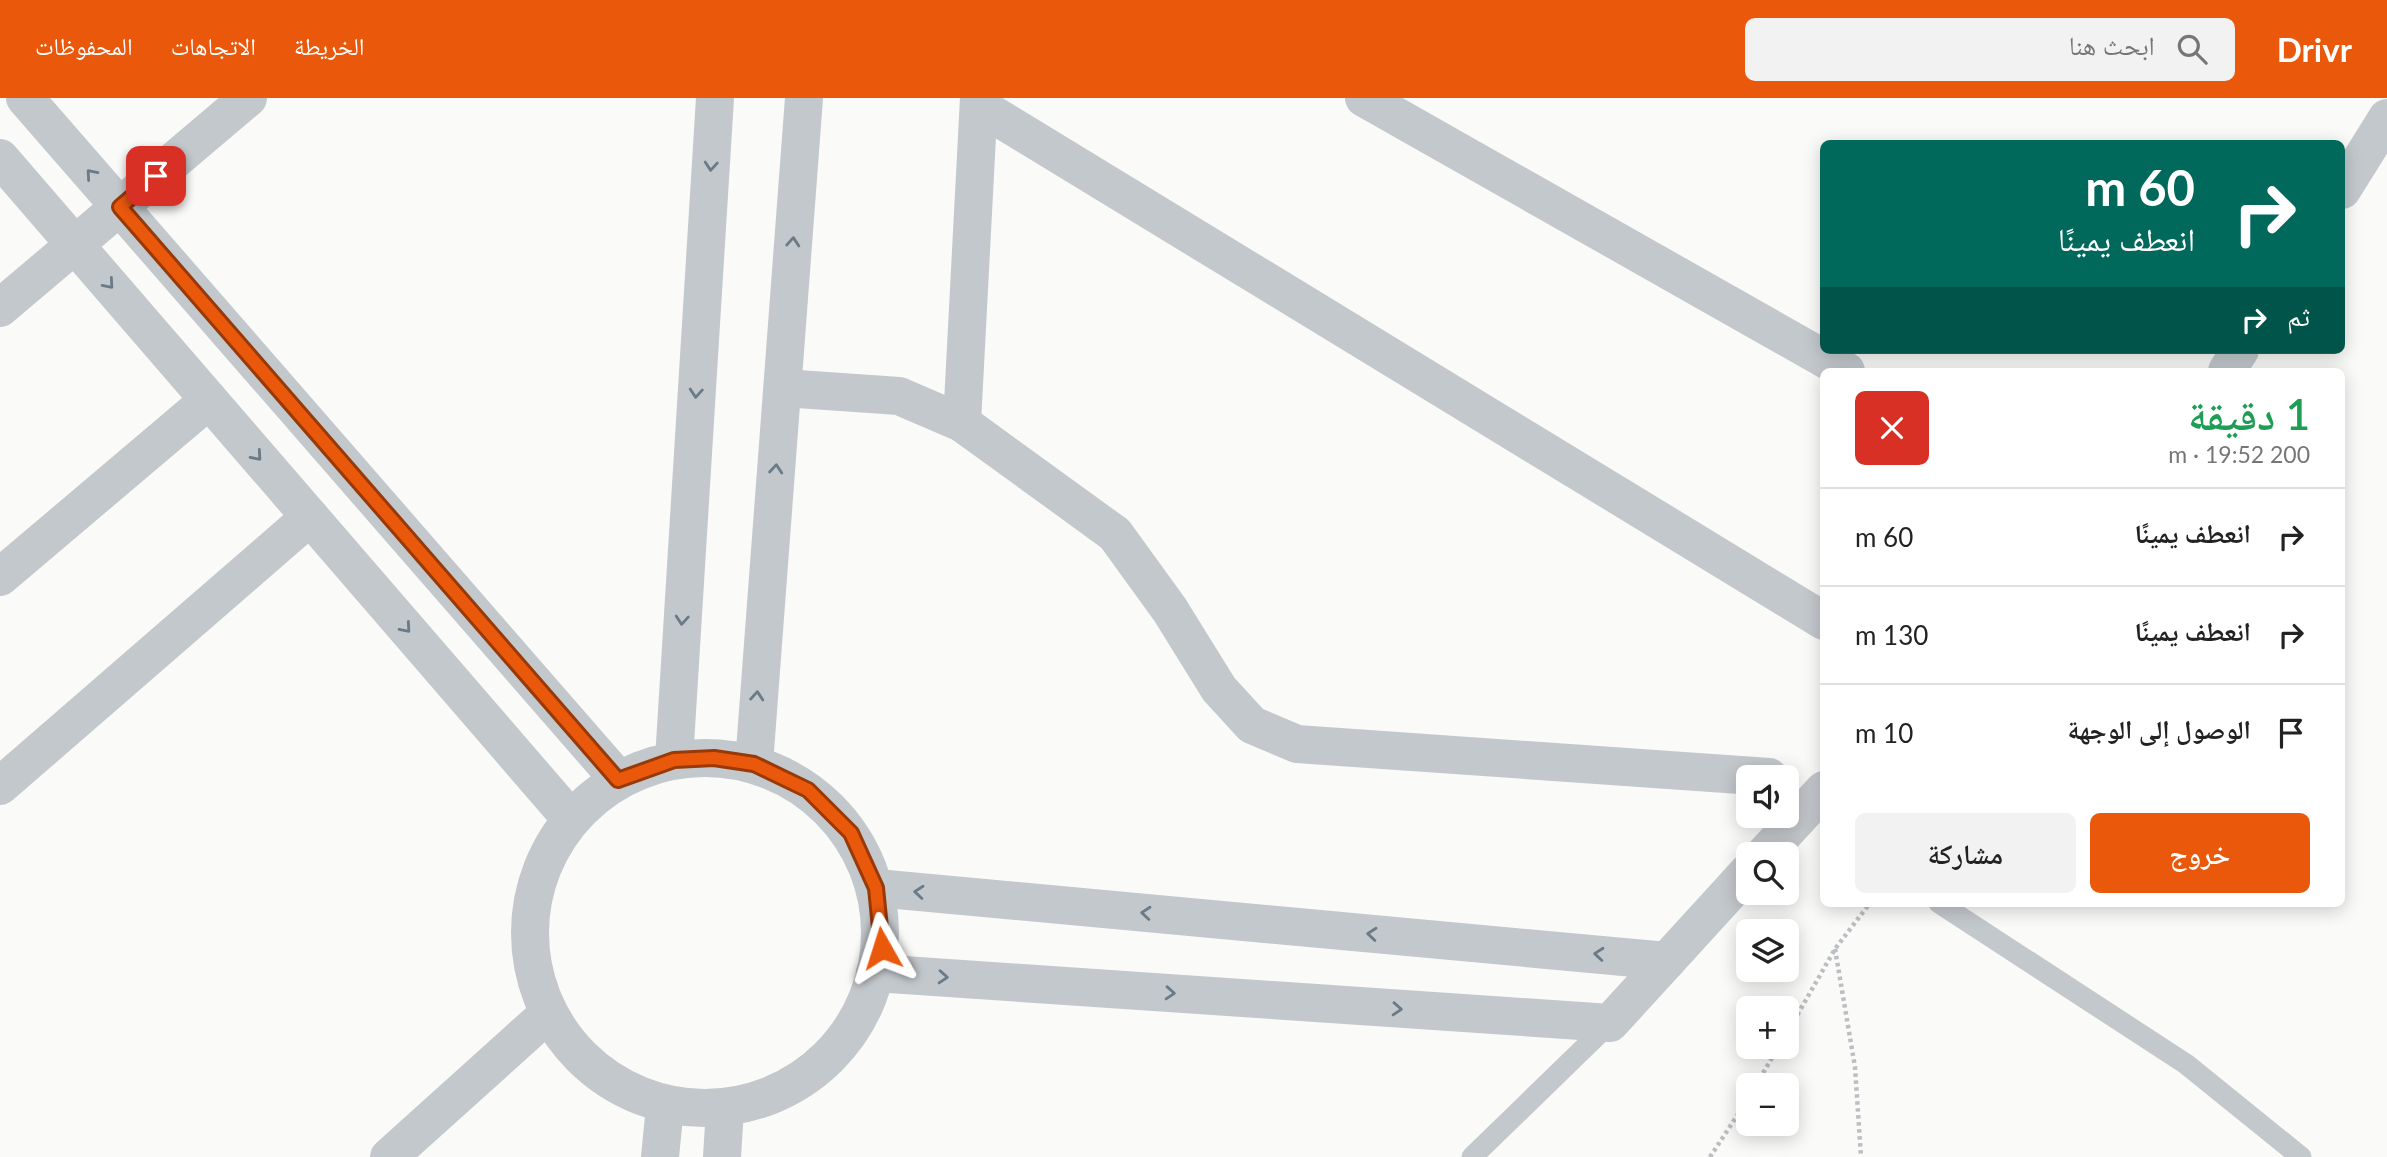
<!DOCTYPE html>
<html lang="ar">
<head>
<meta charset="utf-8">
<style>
  body { margin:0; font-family:Lato,"Noto Naskh Arabic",sans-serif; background:#f2f2f2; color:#222; direction:rtl; height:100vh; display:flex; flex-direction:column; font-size:26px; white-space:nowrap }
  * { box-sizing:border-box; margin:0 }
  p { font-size:23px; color:#767676 }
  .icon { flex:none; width:38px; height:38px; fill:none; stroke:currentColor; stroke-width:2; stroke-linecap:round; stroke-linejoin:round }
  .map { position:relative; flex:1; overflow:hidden; direction:ltr }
  .panel { position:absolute; left:1820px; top:270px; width:525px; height:539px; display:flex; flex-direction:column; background:#fff; border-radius:10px; box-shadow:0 4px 18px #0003; direction:rtl }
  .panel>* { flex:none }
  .top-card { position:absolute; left:1820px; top:42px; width:525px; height:214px; border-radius:10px; box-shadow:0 4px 18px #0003; direction:rtl; background:#00695c; color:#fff; overflow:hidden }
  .controls { position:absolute; left:1736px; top:667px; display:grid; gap:14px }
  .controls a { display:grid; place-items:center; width:63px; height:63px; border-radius:10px; background:#fff; box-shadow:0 4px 18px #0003; font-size:35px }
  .pin { position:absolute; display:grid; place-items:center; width:60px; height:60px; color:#fff; margin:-30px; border-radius:14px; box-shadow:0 4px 10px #0006 }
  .me { position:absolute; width:77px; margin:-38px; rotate:354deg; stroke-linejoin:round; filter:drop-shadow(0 0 5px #0008) }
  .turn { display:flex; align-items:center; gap:24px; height:147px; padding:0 35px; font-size:32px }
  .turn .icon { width:91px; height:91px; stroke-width:2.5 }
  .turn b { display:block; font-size:49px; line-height:60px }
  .then { display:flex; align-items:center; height:66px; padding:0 35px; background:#0003; gap:14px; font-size:26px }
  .round { display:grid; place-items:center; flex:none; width:74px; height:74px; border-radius:10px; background:#f2f2f2 }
  .overview { display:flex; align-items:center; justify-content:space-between; height:119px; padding:0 35px }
  h1 { font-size:42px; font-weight:600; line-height:52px; color:#1e9e55 }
  .cta { display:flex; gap:14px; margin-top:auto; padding:14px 35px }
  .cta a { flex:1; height:80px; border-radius:10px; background:#ea580c; color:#fff; font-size:28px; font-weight:600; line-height:80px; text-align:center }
  .cta a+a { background:#f2f2f2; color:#222 }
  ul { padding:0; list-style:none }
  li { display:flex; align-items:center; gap:21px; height:98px; padding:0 35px; border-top:2px solid #e0e0e0 }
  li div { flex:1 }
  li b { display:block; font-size:26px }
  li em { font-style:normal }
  header { display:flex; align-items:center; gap:42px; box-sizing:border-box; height:98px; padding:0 35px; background:#ea580c; color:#fff }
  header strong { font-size:33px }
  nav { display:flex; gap:38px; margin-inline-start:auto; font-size:24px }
  .search { width:490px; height:63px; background:#f2f2f2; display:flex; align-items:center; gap:18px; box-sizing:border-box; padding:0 24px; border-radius:10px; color:#767676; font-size:26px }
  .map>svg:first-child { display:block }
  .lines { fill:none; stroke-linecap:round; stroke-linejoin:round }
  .path { stroke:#bbbfc2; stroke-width:4.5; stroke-dasharray:3.5 3.5; stroke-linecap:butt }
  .lane { stroke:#c3c8cc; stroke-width:21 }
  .street { stroke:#c3c8cc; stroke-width:38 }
  .oneway { stroke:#6a7a87 }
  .route-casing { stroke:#983908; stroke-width:18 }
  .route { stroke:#ea580c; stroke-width:12 }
</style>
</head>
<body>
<header>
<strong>Drivr</strong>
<div class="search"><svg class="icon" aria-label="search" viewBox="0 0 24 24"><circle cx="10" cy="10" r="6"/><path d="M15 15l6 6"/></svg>ابحث هنا</div>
<nav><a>الخريطة</a><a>الاتجاهات</a><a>المحفوظات</a></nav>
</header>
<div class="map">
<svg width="2387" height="1059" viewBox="0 0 2387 1059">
  <rect width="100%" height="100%" fill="#fafaf8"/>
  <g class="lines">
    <g class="path">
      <path d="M 1835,851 L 1855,969 L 1861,1059"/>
      <path d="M 1787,935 L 1835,851 L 1870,805"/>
      <path d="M 1756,987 L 1779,948"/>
      <path d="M 1710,1059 L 1748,1001"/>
    </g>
    <g class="lane">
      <path d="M 1939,805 L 2186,966 L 2301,1059"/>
      <path d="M 1472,1059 L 1610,925"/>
    </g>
    <g class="street">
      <path d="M 25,0 L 619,682"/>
      <path d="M 1364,0 L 1846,273"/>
      <path d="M 979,8 L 1824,523"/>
      <path d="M 0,60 L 571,721"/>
      <path d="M 2342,92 L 2387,20"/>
      <path d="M 0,210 L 248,0"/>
      <path d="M 2227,273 L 2240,252"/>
      <path d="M 783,290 L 899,298 L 962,325 L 1115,436 L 1170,512 L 1219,591 L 1252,627 L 1297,646 L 1769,679"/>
      <path d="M 962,325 L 979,0"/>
      <path d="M 0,479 L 209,302"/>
      <circle cx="705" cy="835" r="175"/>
      <path d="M 674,662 L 715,0"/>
      <path d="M 754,666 L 804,0"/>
      <path d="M 0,688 L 310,419"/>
      <path d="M 1765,756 L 1824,692"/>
      <path d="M 876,790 L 1667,863"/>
      <path d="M 875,875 L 1610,925 L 1748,774"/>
      <path d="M 389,1059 L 549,915"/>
      <path d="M 660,1059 L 665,1008"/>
      <path d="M 722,1059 L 725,1011"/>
    </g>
  </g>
  <defs><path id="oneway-chevron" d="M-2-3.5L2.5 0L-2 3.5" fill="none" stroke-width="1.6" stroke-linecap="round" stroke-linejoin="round" transform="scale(1.75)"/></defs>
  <g class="oneway">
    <use href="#oneway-chevron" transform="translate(711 68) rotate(94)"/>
    <use href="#oneway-chevron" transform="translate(91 76) rotate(-131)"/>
    <use href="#oneway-chevron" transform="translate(793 144) rotate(-86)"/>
    <use href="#oneway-chevron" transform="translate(109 186) rotate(49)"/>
    <use href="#oneway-chevron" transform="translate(696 295) rotate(94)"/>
    <use href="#oneway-chevron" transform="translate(257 358) rotate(49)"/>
    <use href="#oneway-chevron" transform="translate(776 371) rotate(-85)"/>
    <use href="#oneway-chevron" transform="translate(682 522) rotate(94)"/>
    <use href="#oneway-chevron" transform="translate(406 530) rotate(49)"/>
    <use href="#oneway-chevron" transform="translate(757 598) rotate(-86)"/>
    <use href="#oneway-chevron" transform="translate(919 794) rotate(-175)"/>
    <use href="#oneway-chevron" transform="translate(1146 815) rotate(-175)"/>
    <use href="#oneway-chevron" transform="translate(1372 836) rotate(-175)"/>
    <use href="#oneway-chevron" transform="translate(1599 856) rotate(-175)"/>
    <use href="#oneway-chevron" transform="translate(943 879) rotate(4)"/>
    <use href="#oneway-chevron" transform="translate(1170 895) rotate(4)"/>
    <use href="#oneway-chevron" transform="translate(1397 911) rotate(4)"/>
  </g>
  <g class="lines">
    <g class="route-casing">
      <path id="route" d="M 156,78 L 120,109 L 618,682 L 674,662 L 714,660 L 754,666 L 808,692 L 851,735 L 876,790 L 882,850"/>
    </g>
    <use href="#route" class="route"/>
  </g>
</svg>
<div class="controls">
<a><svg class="icon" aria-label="sound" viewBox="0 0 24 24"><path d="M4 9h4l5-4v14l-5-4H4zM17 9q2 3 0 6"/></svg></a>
<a><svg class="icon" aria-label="search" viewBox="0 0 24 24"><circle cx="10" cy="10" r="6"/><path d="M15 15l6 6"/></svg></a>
<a><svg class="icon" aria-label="layers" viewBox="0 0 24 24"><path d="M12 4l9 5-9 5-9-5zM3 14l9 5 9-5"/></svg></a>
<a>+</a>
<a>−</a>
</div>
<div class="pin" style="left:156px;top:78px;background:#d93025"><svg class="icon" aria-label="arrive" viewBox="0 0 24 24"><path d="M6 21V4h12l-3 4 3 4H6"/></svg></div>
<svg class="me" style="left:882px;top:850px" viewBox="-20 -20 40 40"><path d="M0-17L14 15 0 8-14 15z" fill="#ea580c" stroke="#fff" stroke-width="4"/></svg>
<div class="top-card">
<div class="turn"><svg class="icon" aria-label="right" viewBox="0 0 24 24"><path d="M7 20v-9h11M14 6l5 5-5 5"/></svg><div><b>60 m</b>انعطف يمينًا</div></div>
<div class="then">ثم<svg class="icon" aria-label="right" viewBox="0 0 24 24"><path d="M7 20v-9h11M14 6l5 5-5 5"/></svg></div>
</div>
<section class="panel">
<div class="overview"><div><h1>1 دقيقة</h1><p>200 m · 19:52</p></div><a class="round" style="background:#d93025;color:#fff"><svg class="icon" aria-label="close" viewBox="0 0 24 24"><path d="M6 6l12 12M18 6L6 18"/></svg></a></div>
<ul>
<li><svg class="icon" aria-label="right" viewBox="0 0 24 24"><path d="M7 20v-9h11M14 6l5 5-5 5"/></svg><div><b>انعطف يمينًا</b></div><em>60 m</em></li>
<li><svg class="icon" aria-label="right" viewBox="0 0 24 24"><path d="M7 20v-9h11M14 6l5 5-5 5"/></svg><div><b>انعطف يمينًا</b></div><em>130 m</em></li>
<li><svg class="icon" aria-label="arrive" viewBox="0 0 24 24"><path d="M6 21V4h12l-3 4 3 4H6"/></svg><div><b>الوصول إلى الوجهة</b></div><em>10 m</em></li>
</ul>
<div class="cta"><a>خروج</a><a>مشاركة</a></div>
</section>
</div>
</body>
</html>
